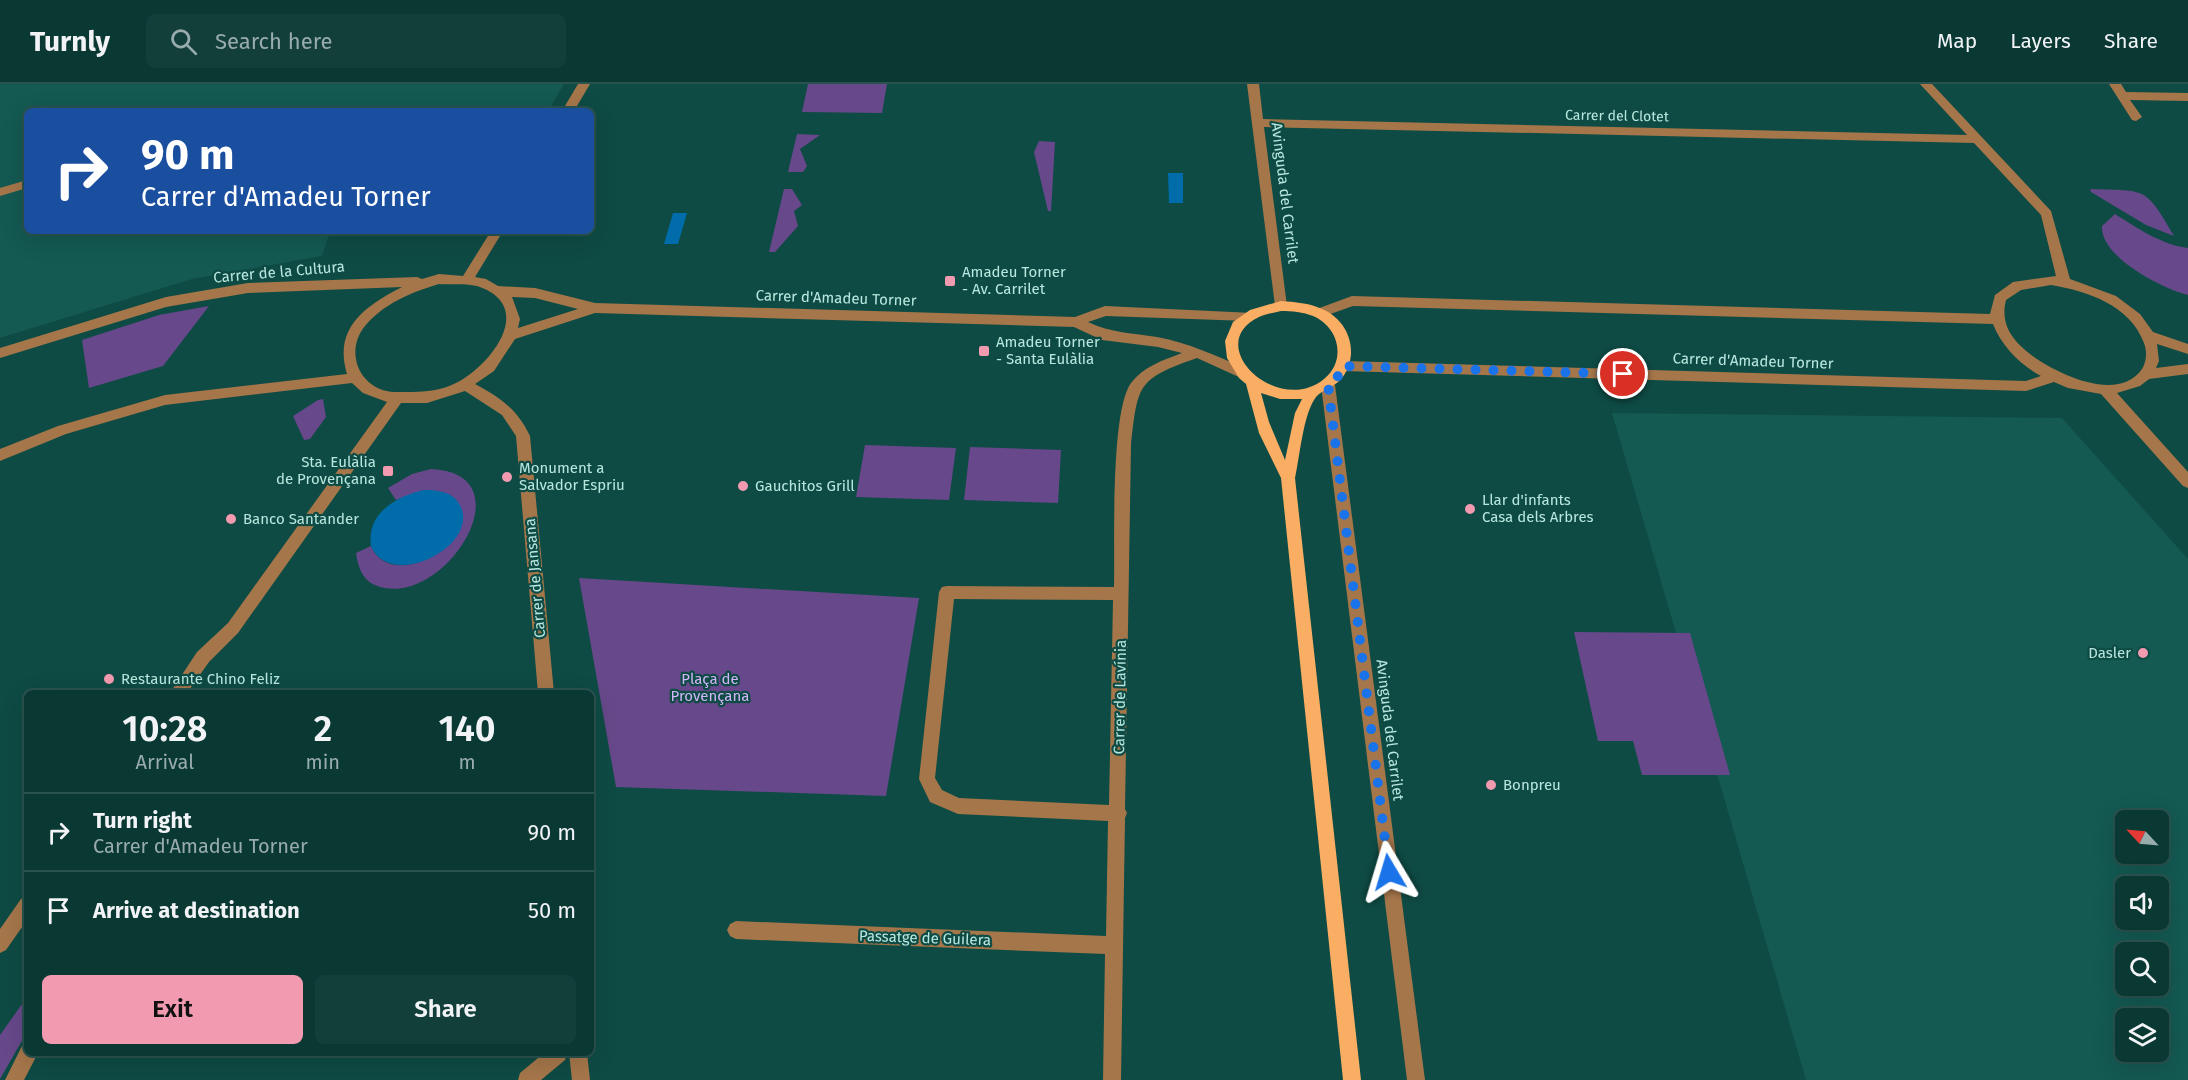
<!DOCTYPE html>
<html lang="en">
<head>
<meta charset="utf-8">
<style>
  body { margin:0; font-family:"Fira Sans",sans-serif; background:#133f3b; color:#f1f3f6; height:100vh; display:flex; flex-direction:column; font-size:22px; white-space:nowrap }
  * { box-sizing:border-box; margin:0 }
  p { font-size:20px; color:#99acac }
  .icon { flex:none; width:33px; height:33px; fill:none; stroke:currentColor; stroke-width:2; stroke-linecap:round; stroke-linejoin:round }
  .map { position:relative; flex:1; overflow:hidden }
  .details { position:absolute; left:24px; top:606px; width:570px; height:366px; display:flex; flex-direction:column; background:#0a3833; border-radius:9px; box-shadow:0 6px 24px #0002,0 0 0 2px #2a524e }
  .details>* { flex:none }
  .banner { position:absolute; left:24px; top:24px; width:570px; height:126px; border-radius:9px; box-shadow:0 6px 24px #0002,0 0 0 2px #2a524e; background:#1a4fa0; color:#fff; overflow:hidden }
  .needle { width:39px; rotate:296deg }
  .fabs { position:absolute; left:2115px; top:726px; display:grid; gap:12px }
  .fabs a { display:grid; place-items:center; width:54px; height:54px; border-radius:9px; background:#0a3833; box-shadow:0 6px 24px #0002,0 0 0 2px #2a524e; font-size:30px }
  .pin { position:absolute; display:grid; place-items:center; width:51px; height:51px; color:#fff; margin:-26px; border:3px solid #fff; border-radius:50%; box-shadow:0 2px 6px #0007 }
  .me { position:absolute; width:66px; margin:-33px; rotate:353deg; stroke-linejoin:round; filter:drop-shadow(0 0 4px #0008) }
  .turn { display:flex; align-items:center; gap:21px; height:126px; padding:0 18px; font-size:27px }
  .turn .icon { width:78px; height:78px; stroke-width:2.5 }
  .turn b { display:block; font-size:42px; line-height:51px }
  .eta { display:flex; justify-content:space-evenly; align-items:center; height:102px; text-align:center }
  .eta b { font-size:36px; font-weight:600; line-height:42px }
  .button { display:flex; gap:12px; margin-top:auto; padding:12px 18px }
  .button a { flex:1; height:69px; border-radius:9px; background:#f29aaf; color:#111; font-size:24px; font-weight:600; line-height:69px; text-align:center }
  .button a+a { background:#133f3b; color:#f1f3f6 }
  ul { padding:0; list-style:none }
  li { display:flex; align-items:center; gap:18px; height:78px; padding:0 18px; border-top:2px solid #2a524e }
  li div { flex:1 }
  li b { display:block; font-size:22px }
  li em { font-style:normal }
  header { display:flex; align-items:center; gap:36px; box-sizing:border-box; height:84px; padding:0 30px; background:#0a3833; border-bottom:2px solid #2a524e }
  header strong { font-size:28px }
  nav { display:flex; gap:33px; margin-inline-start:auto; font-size:21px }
  .search { width:420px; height:54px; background:#133f3b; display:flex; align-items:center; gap:15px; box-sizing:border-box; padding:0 21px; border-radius:9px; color:#99acac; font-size:22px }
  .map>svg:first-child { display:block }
  .built { fill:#145952; fill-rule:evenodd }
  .green { fill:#67488a }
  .water { fill:#006daa }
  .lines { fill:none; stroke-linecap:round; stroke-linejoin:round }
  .minor { fill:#a5764a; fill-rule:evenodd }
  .major { fill:#faae64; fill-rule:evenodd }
  .route { stroke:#1a73e8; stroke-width:10; stroke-dasharray:0 18 }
  .poi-dot { fill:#f29aaf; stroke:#0e4b44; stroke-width:2 }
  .labels { text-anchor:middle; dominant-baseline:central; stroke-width:4.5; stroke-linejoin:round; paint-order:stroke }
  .far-street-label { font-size:14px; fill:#b8e7df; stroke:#0e4b44 }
  .street-label { font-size:15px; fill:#b8e7df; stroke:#0e4b44 }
  .poi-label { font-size:15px; fill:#b8e7df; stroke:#0e4b44; text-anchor:start }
  .park-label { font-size:15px; fill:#d2b6f8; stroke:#0e4b44 }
</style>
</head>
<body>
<header>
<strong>Turnly</strong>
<div class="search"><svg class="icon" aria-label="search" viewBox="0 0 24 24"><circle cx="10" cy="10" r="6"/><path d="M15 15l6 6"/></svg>Search here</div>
<nav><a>Map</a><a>Layers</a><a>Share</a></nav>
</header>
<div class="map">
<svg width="2188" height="996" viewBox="0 0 2188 996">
  <rect width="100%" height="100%" fill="#0e4b44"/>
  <g class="built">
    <path d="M 0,0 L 564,0 L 548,27 L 511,25 L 457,27 L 27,27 L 27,147 L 330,147 L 322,172 L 192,195 L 0,254 Z"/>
    <path d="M 1612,329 L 2062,334 L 2188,475 L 2188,996 L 1806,996 ZM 2126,736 L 2158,736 L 2158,770 L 2126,770 ZM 2126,802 L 2158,802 L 2158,836 L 2126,836 ZM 2126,868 L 2158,868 L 2158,902 L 2126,902 ZM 2126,934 L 2158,934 L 2158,968 L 2126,968 Z"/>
  </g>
  <g class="green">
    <path d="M 808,0 L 887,0 L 882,29 L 802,28 Z"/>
    <path d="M 797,50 L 820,51 L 800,65 L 807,82 L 803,88 L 788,88 Z"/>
    <path d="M 1039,57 L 1055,58 L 1051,127 L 1048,127 L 1034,68 Z"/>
    <path d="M 784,105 L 792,105 L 802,121 L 794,127 L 798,142 L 775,168 L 769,168 Z"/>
    <path d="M 2090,105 C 2147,107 2145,102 2174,152 L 2146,141 L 2091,108 Z"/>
    <path d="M 2115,130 C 2137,144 2162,161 2188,164 L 2188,211 C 2163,205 2100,173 2102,142 Z"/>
    <path d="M 209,222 L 163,282 L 89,304 L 82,256 L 159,231 Z"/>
    <path d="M 323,315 L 326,333 L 310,355 L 304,356 L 293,332 L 318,316 Z"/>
    <path d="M 865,361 L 956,364 L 949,416 L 856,413 Z"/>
    <path d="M 970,363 L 1061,366 L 1058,419 L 964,416 Z"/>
    <path d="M 431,385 C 526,389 450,516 385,504 C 365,500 359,489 356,469 L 371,462 C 388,503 457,471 463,435 L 450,411 L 424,406 L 396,416 L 388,404 L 412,390 Z"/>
    <path d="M 579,494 L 919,514 L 886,712 L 616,703 Z"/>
    <path d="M 1574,548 L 1690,549 L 1730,691 L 1642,691 L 1633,657 L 1598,657 Z"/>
    <path d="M 27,913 L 27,948 L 0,995 L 0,951 Z"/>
  </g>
  <g class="water">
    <path d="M 1168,89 L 1183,89 L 1183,119 L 1169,119 Z"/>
    <path d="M 673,129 L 687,129 L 678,160 L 664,160 Z"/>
    <path d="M 424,406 C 436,406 450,407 458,418 C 486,459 391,509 371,462 C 366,429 397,412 424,406 Z"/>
  </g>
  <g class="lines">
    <g class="minor">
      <path d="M 578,0 L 590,0 L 574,27 L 562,27 Z"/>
      <path d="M 1247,0 L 1259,0 L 1263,35 L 1967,51 L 1920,0 L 1932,0 L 2051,127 L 2070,195 L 2116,212 L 2140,230 L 2153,248 L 2188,260 L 2188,270 L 2157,260 L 2159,277 L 2156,284 L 2188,280 L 2188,290 L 2149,295 L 2140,302 L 2117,309 L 2188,388 L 2188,404 L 2183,402 L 2101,310 L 2068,304 L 2054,298 L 2026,307 L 1343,287 L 1336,282 L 1343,277 L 2026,297 L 2041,292 C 2020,281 2001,261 1993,240 L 1353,222 L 1319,234 L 1313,229 L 1314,226 L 1352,212 L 1990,230 L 1995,211 L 2013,198 L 2056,192 L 2041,131 L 1974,59 L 1264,43 L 1287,222 L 1281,227 L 1275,222 ZM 2051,201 C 2087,207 2130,221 2144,259 C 2147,267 2147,277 2142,285 C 2118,320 2055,289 2030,270 C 2012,256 2000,240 2006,216 L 2021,206 Z"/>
      <path d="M 2109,0 L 2121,0 L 2126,8 L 2188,9 L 2188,17 L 2130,16 L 2142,33 L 2136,37 L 2132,36 Z"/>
      <path d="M 27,96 L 27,104 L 0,112 L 0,104 Z"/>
      <path d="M 491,147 L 503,147 L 475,193 L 486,195 L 498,202 L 535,204 L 595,219 L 1075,233 L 1105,222 L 1253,229 L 1254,232 L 1248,237 L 1106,232 L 1088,238 C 1111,249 1133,249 1157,253 C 1189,259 1217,272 1246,285 L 1248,289 L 1241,294 L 1197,274 C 1137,295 1138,300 1131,361 L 1125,725 L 1127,729 L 1125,734 L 1121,996 L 1103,996 L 1105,870 L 736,855 L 730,852 L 727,846 L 730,840 L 736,837 L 1106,852 L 1108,737 L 958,730 L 930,718 L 919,695 L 939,508 L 942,503 L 947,502 L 1114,503 C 1115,462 1110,328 1131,299 C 1143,283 1163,276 1182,269 L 1158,263 L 1102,256 L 1074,243 L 595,229 L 515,255 L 494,287 L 475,300 C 500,313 518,326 530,352 L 554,609 L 538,609 L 516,352 L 502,331 L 465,307 L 427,319 L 401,319 L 238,549 L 209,578 L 187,609 L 170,609 L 197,568 L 228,539 L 387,318 L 363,309 L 352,299 L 165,321 L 66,350 L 0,377 L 0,365 L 58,342 L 165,311 L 347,290 C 333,244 365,222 402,203 L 248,209 L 166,223 L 0,274 L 0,264 L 166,213 L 248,199 L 417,193 L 422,195 L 439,190 L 463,192 ZM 439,200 C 451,201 468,199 480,203 C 536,224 490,281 458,298 C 438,309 417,308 395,308 C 361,307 343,269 365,242 C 383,220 412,208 439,200 ZM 512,213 L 535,214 L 578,225 L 518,244 L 520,235 ZM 954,515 L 1113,516 L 1109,721 L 959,714 L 942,706 L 935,694 Z"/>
      <path d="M 1328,296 L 1335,301 L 1425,996 L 1407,996 L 1321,301 Z"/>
      <path d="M 27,812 L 27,836 L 6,866 L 0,869 L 0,845 L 21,815 Z"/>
      <path d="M 27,961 L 27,969 L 38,969 L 24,996 L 5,996 L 22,962 Z"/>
      <path d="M 544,969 L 567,969 L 565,976 L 541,996 L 518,996 L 520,989 Z"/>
      <path d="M 569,969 L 587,969 L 590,996 L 572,996 Z"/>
    </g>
    <path class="major" d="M 1281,217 C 1295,218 1309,219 1322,225 C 1350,237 1360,270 1342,294 C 1335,303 1322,306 1316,313 C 1303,330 1300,372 1295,394 L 1361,996 L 1343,996 L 1281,394 L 1259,349 L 1246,300 L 1239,294 L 1227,274 L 1225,257 L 1233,238 L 1250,226 ZM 1281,227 C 1292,227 1303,228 1313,232 C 1339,243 1347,276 1324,295 C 1278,333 1201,261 1259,233 C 1265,230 1274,229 1281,227 ZM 1261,309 L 1280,315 L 1302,315 L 1295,329 L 1285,376 L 1269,338 Z"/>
  </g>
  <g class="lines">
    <path class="route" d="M 1389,788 L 1328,301 L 1338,292 L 1343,282 L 1623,290"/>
  </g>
  <g class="poi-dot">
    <rect x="944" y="191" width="12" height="12" rx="3"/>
    <rect x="978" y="261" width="12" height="12" rx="3"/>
    <rect x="382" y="381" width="12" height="12" rx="3"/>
    <circle cx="507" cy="393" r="6"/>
    <circle cx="743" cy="402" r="6"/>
    <circle cx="1470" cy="425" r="6"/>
    <circle cx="231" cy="435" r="6"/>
    <circle cx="2143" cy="569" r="6"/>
    <circle cx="109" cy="595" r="6"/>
    <circle cx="1491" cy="701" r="6"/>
  </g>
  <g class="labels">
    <g class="far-street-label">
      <text transform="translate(1617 32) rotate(1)">Carrer del Clotet</text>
    </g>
    <g class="street-label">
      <text transform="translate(1285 109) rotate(83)">Avinguda del Carrilet</text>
      <text transform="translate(279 188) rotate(-5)">Carrer de la Cultura</text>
      <text transform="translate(836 214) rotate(2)">Carrer d'Amadeu Torner</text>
      <text transform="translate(1753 277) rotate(2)">Carrer d'Amadeu Torner</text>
      <text transform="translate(535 494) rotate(-95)">Carrer de Jansana</text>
      <text transform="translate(1120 613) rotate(-89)">Carrer de Lavínia</text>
      <text transform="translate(1390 646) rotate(83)">Avinguda del Carrilet</text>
      <text transform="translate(925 854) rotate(2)">Passatge de Guilera</text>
    </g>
    <g class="poi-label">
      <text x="962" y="188">Amadeu Torner<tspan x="962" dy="17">- Av. Carrilet</tspan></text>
      <text x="996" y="258">Amadeu Torner<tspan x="996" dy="17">- Santa Eulàlia</tspan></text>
      <text x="376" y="378" text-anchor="end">Sta. Eulàlia<tspan x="376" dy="17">de Provençana</tspan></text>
      <text x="519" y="384">Monument a<tspan x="519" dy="17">Salvador Espriu</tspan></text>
      <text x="755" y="402">Gauchitos Grill</text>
      <text x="1482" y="416">Llar d'infants<tspan x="1482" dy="17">Casa dels Arbres</tspan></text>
      <text x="243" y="435">Banco Santander</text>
      <text x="2131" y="569" text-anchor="end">Dasler</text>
      <text x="121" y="595">Restaurante Chino Feliz</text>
      <text x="1503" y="701">Bonpreu</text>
    </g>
    <g class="park-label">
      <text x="710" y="595">Plaça de<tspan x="710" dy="17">Provençana</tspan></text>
    </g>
  </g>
</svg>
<div class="fabs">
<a><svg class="needle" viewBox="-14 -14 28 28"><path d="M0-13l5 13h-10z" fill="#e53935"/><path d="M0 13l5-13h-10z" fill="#99acac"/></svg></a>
<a><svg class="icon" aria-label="sound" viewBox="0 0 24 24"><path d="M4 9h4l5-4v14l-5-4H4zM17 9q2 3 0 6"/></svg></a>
<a><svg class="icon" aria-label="search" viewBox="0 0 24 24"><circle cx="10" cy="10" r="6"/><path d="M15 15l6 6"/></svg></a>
<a><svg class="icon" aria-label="layers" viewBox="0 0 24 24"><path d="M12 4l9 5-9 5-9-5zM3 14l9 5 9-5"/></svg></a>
</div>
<div class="pin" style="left:1623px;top:290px;background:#d93025"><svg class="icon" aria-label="arrive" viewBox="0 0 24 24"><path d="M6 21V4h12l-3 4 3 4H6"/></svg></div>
<svg class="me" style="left:1389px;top:788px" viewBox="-20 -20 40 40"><path d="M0-17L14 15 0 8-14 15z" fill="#1a73e8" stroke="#fff" stroke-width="4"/></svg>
<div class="banner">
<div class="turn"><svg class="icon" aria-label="right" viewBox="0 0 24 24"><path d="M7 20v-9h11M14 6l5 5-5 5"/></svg><div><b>90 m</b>Carrer d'Amadeu Torner</div></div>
</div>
<section class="details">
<div class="eta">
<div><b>10:28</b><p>Arrival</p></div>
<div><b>2</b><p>min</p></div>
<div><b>140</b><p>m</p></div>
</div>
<ul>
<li><svg class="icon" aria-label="right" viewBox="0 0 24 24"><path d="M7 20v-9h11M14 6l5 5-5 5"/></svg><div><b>Turn right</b><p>Carrer d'Amadeu Torner</p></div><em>90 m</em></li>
<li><svg class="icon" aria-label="arrive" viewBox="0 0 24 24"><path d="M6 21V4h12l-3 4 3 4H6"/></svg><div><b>Arrive at destination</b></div><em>50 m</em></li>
</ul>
<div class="button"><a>Exit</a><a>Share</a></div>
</section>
</div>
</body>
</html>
